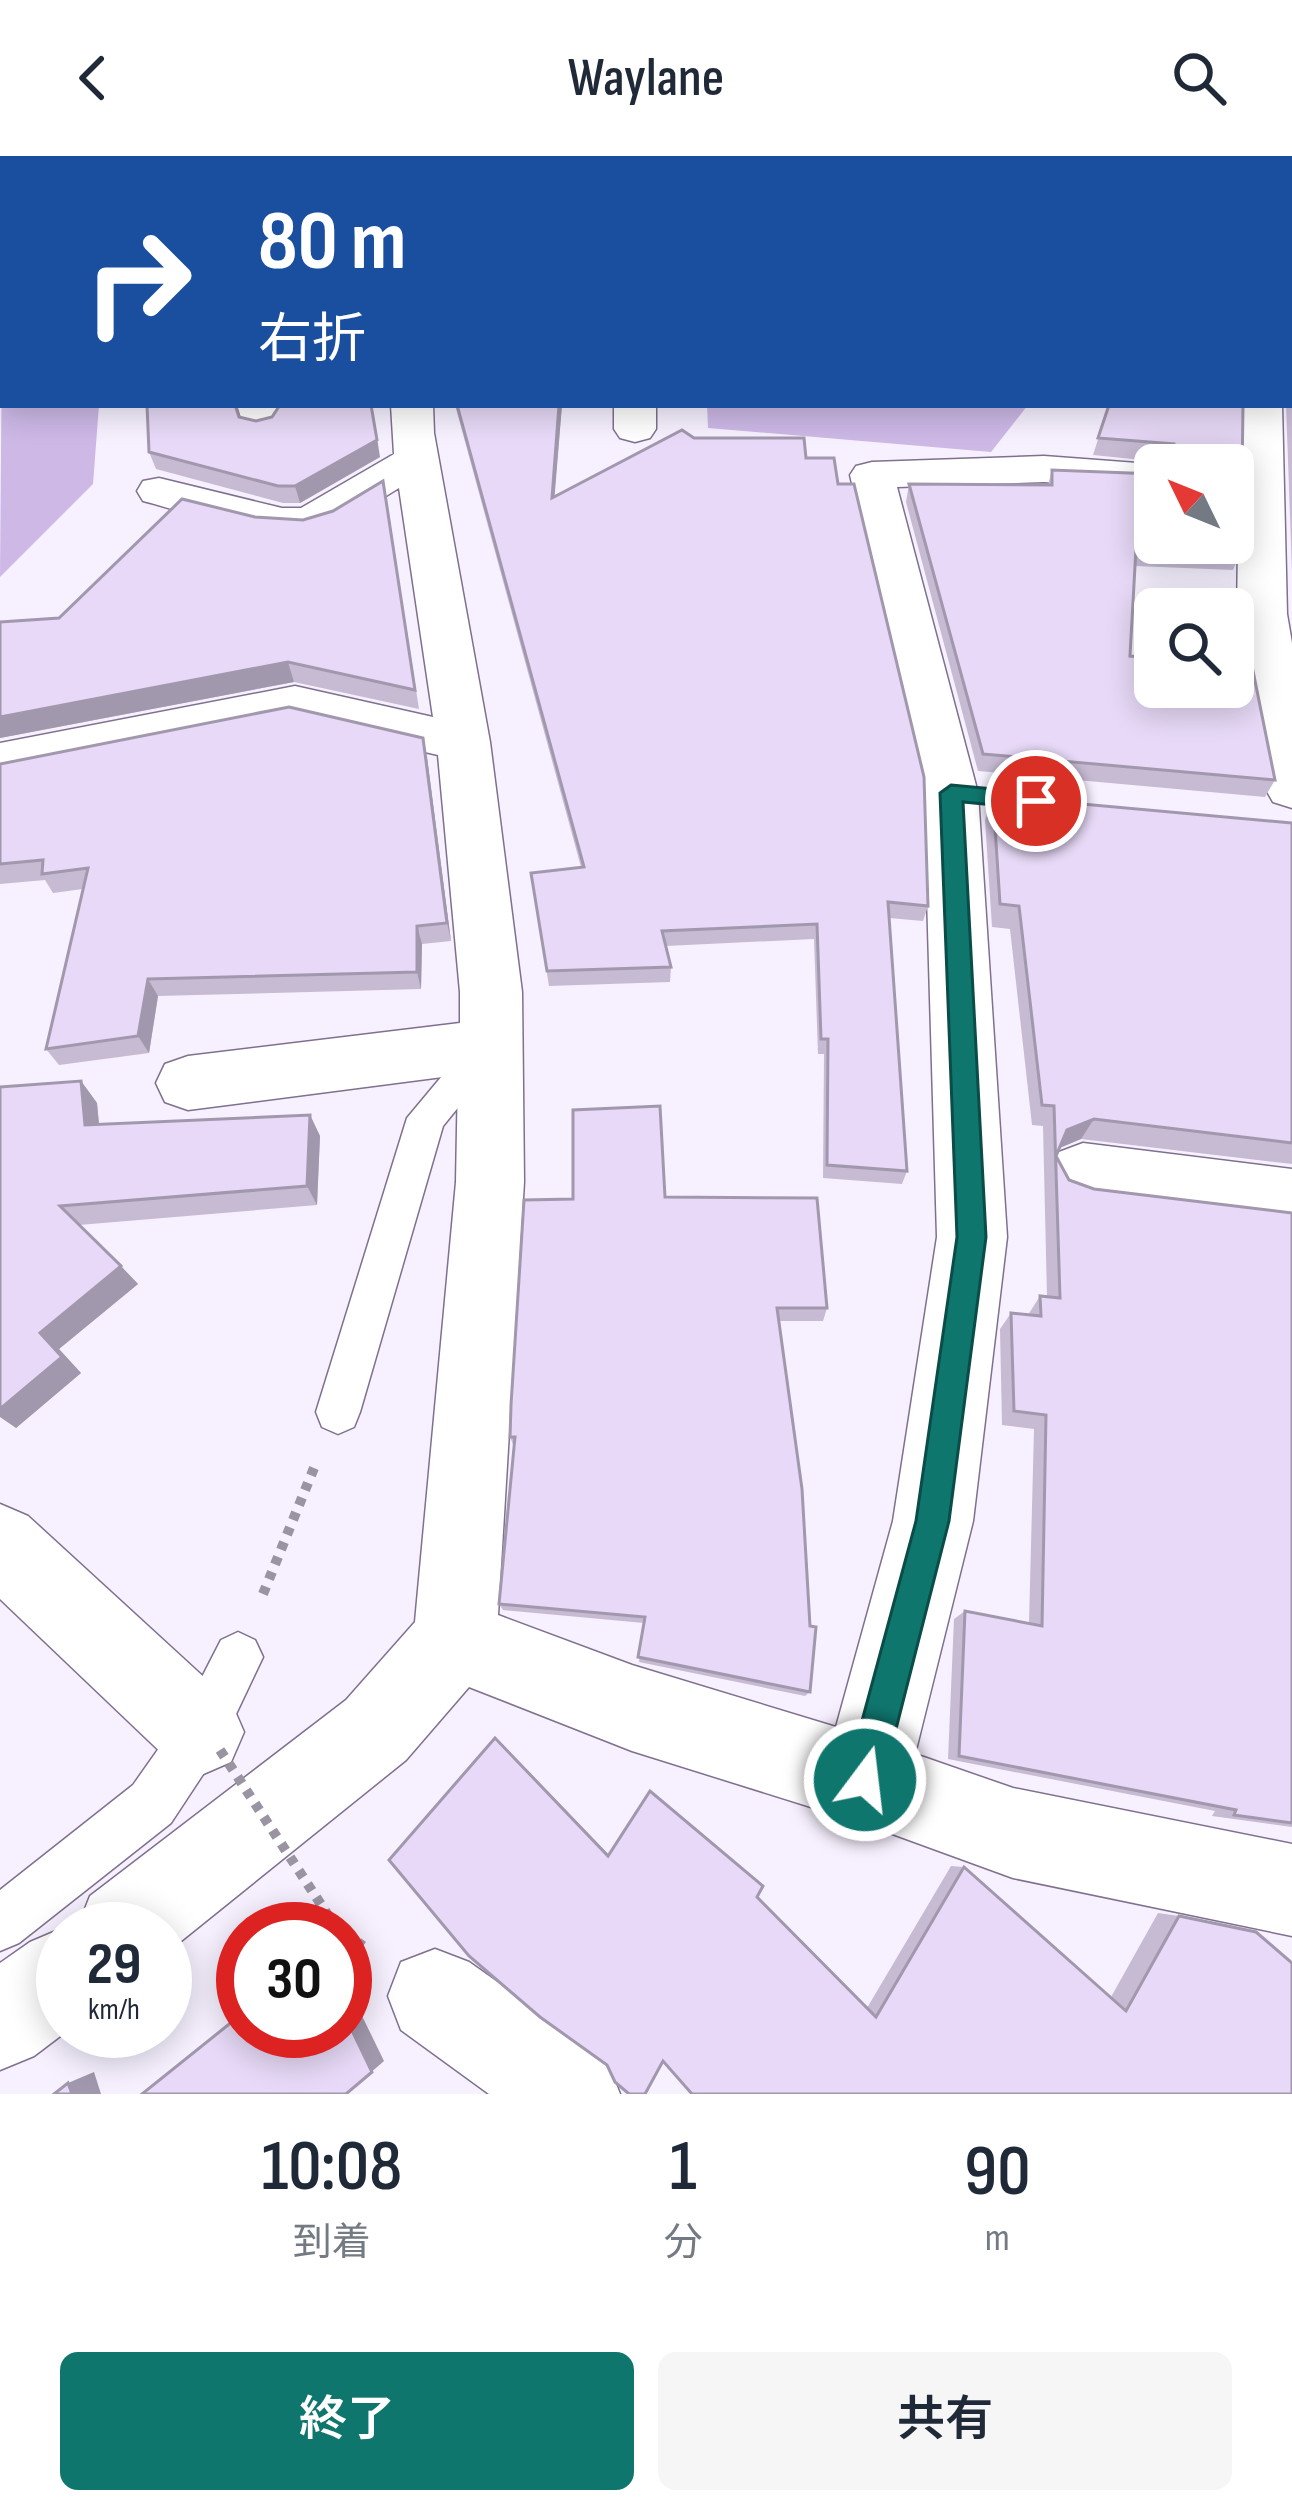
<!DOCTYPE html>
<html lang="ja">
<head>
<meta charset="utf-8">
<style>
  body { margin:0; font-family:"Sofia Sans Condensed","Noto Sans JP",sans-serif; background:#f6f6f7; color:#1f2937; height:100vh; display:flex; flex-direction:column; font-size:45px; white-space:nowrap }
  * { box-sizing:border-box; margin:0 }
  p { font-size:39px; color:#747a83 }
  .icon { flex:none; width:66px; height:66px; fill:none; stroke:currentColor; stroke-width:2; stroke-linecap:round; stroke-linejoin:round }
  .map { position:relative; height:1938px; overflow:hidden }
  .drawer { display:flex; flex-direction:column; background:#fff; flex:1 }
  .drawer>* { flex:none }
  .top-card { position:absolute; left:0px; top:0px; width:1293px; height:252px; box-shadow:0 6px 30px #0003; background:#1a4fa0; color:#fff; overflow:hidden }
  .needle { width:78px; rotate:313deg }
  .tools { position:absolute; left:1134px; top:288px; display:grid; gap:24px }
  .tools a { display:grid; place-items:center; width:120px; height:120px; border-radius:18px; background:#fff; box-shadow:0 6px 30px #0003; font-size:60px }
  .speed { position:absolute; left:36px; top:1746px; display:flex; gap:24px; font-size:60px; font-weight:700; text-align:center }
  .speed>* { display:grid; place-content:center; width:156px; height:156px; border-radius:50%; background:#fff; box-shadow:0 6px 30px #0003; line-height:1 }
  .speed small { font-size:30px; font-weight:400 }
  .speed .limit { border:18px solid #d22; background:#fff; color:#111 }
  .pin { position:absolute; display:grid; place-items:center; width:102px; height:102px; color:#fff; margin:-51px; border:6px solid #fff; border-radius:50%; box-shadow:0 3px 12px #0007 }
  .me { position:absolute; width:132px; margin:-66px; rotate:15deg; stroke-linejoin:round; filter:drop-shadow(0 0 9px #0008) }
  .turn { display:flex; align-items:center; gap:42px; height:252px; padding:0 60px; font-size:54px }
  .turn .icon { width:156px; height:156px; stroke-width:2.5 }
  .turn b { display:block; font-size:84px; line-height:102px }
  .eta { display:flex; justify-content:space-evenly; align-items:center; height:204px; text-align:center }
  .eta b { font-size:72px; font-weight:600; line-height:84px }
  .action { display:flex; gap:24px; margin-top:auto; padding:24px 60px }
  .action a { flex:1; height:138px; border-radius:18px; background:#0f766e; color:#fff; font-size:48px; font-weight:600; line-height:138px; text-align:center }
  .action a+a { background:#f6f6f7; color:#1f2937 }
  header { display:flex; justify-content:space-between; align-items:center; height:156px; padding:0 60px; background:#fff; font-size:54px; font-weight:600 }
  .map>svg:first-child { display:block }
  .green { fill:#cdb8e6 }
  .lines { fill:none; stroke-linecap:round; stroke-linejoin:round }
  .lane-casing { stroke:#7f708f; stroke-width:3 }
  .street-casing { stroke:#7f708f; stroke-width:3 }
  .secondary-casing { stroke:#7f708f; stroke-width:3 }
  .path { stroke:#9a94a2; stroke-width:10; stroke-dasharray:8 8; stroke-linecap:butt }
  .lane { fill:#fff; fill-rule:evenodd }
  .street { fill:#fff; fill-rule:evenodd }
  .secondary { fill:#fff; fill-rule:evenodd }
  .path-bridge { stroke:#9a94a2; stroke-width:10; stroke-dasharray:8 8; stroke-linecap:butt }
  .wall { fill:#c7bbd4 }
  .shaded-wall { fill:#a298ad }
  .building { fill:#e7d9f7; stroke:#a298ad; stroke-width:3 }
  .route { fill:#0f766e; stroke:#0a4d48; stroke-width:3 }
</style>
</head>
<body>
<header><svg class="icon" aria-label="back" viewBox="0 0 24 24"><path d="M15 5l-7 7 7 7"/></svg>Waylane<svg class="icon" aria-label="search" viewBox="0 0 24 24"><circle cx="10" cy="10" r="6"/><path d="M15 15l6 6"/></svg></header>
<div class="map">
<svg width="1292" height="1938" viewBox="0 0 1292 1938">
  <rect width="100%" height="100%" fill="#f7f1ff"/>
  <g class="green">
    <path d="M 668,0 L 1292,0 L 1292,183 L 1290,3 Z"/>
    <path d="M 3,53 L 3,249 L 99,249 L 93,328 L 0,421 Z"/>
    <path d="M 707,249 L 1028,249 L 991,296 L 708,272 Z"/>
  </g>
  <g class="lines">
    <g class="lane-casing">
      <g id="lane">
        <path d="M 490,874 L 503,878 L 509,889 L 443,970 L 360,1256 L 354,1271 L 338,1278 L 322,1271 L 316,1256 L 407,962 L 477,878 Z"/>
        <path d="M 238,1476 L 255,1484 L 263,1501 L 219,1594 L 171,1667 L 19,1787 L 0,1795 L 0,1734 L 133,1629 L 183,1558 L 221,1484 Z"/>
      </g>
    </g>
    <g class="street-casing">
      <g id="street">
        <rect x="1290" y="183" width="2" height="24"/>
        <path d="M 237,249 L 279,249 L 281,265 L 275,274 L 260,278 L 245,274 Z"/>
        <path d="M 391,249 L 433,249 L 434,277 L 490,586 L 522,836 L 524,1026 L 498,1459 L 632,1509 L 836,1571 L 893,1365 L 937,1081 L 924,637 L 850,319 L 856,310 L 872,306 L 1044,300 L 1164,309 L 1155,309 L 1155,333 L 1044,326 L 897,331 L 978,637 L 1007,1081 L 973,1365 L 915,1598 L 1013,1632 L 1292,1688 L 1292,1780 L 1013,1722 L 865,1668 L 632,1595 L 469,1531 L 406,1604 L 165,1798 L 165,1773 L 77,1773 L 90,1740 L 346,1544 L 415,1466 L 456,1026 L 458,919 L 188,954 L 165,946 L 156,927 L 165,908 L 188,900 L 460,867 L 460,836 L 438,599 L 295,566 L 0,625 L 0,587 L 295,530 L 433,561 L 399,332 C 375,346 351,365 326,376 C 284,393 188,356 143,345 L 137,335 L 143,325 L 159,322 L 282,352 L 301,352 L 394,298 Z"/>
        <path d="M 1240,249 L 1282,249 L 1287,458 L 1292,487 L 1292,652 L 1273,646 L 1265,632 L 1237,458 Z"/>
        <path d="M 1083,987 L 1292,1013 L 1292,1073 L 1083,1047 L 1059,1038 L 1049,1017 L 1059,996 Z"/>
        <path d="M 0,1348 L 28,1360 L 231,1546 L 244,1576 L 231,1606 L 201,1619 L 171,1606 L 0,1443 Z"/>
        <path d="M 63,1772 L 67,1875 L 34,1900 L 0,1914 L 0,1807 L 30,1786 Z"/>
        <path d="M 435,1793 L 469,1806 L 606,1903 L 620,1938 L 489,1938 L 401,1874 L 388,1840 L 401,1806 Z"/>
      </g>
    </g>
    <g class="secondary-casing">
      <g id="secondary">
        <path d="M 582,0 L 616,0 L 617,3 L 583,3 Z"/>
        <path d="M 614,249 L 656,249 L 656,273 L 650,282 L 635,286 L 620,282 L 614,273 Z"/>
      </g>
    </g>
    <g class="path">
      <path d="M 263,1438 L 314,1312"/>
      <path d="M 335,1770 L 340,1773"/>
      <path d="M 345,1777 L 363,1790"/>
    </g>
    <use href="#lane" class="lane"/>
    <use href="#street" class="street"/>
    <use href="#secondary" class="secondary"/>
    <path class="path-bridge" d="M 220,1594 L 335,1770"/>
  </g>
  <g class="wall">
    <path d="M 1290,197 L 1292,197 L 1292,416 L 1286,249 L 1290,249 Z"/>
    <path d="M 455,249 L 562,249 L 554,341 L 694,282 L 806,302 L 838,328 L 928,750 L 923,765 L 889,762 L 907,1015 L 902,1028 L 823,1022 L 824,898 L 818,898 L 814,783 L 666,790 L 671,811 L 670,826 L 549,830 L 533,732 L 581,711 Z"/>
    <path d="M 1109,249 L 1243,249 L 1241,396 L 1233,414 L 1135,410 L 1130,500 L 1275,624 L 1265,641 L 978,615 L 906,346 L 909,328 L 1048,329 L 1052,314 L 1155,387 L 1233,309 L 1161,309 L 1162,306 L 1093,299 Z"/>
    <path d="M 239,261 L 380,301 L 300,347 L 283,347 L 156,313 L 149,296 Z"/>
    <path d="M 387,345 L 419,553 L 294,526 L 0,582 L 0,466 L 59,462 L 255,361 L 303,364 L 333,355 Z"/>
    <path d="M 423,582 L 451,785 L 422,788 L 421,833 L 158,840 L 149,897 L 59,909 L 46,893 L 83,733 L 53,737 L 45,724 L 0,728 L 0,608 Z"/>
    <path d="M 993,640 L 1292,667 L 1292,1008 L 1081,983 L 1059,992 L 1056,1000 L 1069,1024 L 1094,1033 L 1292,1057 L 1292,1671 L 1212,1660 L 1215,1655 L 948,1603 L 954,1463 L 965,1455 L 1029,1467 L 1034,1273 L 1002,1269 L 1000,1173 L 1011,1157 L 1028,1159 L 1040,1140 L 1047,1141 L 1043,970 L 1032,969 L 1010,773 L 992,771 L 985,664 Z"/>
    <path d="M 81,925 L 97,947 L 99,968 L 310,959 L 320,980 L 317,1049 L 79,1069 L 138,1128 L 59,1193 L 81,1217 L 16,1272 Z"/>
    <path d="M 665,1041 L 827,1152 L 823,1165 L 778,1165 L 810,1536 L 805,1540 L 639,1506 L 644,1467 L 503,1454 L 499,1448 L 514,1291 L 510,1281 Z"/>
    <path d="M 495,1582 L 609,1699 L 757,1741 L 867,1852 L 951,1710 L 964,1711 L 1111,1841 L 1158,1757 L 1179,1760 L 1292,1938 L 692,1938 Z"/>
  </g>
  <g class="shaded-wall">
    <path d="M 372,249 L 380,301 L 300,347 L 295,330 Z"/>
    <path d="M 559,249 L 562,249 L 553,360 L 552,342 Z"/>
    <path d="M 288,506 L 294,526 L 0,582 L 0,561 Z"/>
    <path d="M 423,582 L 427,601 L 451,785 L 447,767 Z"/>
    <path d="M 417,770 L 422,788 L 421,833 L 417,816 Z"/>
    <path d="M 148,823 L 158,840 L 149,897 L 138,880 Z"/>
    <path d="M 81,925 L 97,947 L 101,990 L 85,969 Z"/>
    <path d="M 310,959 L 320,980 L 317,1049 L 307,1030 Z"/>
    <path d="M 1094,963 L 1081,983 L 1055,994 L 1067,974 Z"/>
    <path d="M 121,1110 L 138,1128 L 59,1193 L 81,1217 L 16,1272 L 0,1261 L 0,1253 L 40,1177 Z"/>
    <path d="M 495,1582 L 500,1586 L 609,1699 L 608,1700 Z"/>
    <path d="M 345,1825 L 384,1905 L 346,1938 L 345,1860 Z"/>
    <path d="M 94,1916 L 101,1938 L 72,1938 L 68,1927 Z"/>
  </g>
  <g class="building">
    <path d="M 99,0 L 530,0 L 531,3 L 101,3 Z"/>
    <path d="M 1290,197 L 1292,197 L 1292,229 L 1290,227 Z"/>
    <path d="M 147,249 L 235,249 L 239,261 L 256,265 L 272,261 L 280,249 L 371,249 L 377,284 L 295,330 L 278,330 L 149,296 Z"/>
    <path d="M 457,249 L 559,249 L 552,342 L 682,274 L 694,282 L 804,282 L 806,302 L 834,302 L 838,328 L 854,328 L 924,621 L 928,750 L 888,746 L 907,1015 L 827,1009 L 828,883 L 821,883 L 817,768 L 662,775 L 671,811 L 547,815 L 531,717 L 584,711 Z"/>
    <path d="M 1109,249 L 1243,249 L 1241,396 L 1136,392 L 1130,500 L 1155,502 L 1155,531 L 1233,531 L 1233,508 L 1252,510 L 1275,624 L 983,598 L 909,328 L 1052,329 L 1052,314 L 1155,318 L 1155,387 L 1233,387 L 1233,309 L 1165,309 L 1166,296 L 1174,295 L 1174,288 L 1098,282 Z"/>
    <path d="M 383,325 L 415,534 L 288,506 L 0,561 L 0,466 L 59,462 L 182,343 L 255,361 L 303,364 L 333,355 Z"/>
    <path d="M 289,551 L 423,582 L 447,767 L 417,770 L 417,816 L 148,823 L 138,880 L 46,893 L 88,712 L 42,718 L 43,704 L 0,708 L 0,608 Z"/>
    <path d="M 993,640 L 1292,667 L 1292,987 L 1094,963 L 1067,974 L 1056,1000 L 1069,1024 L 1094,1033 L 1292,1057 L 1292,1667 L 1234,1659 L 1236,1654 L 959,1600 L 965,1455 L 1042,1470 L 1046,1259 L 1014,1255 L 1011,1157 L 1041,1160 L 1040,1140 L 1060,1142 L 1054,950 L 1042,949 L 1019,750 L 1000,748 Z"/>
    <path d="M 81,925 L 85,969 L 310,959 L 307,1030 L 60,1050 L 121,1110 L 40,1177 L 62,1201 L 0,1253 L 0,931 Z"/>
    <path d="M 660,950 L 665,1041 L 817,1042 L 827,1152 L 777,1152 L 802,1333 L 810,1470 L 816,1471 L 810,1536 L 638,1501 L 645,1461 L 499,1448 L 515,1281 L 510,1281 L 511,1249 L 524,1044 L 573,1043 L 573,954 Z"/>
    <path d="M 495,1582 L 608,1700 L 650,1635 L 763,1730 L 757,1741 L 876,1861 L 964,1711 L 1126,1855 L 1179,1760 L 1256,1776 L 1292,1807 L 1292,1938 L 692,1938 L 663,1905 L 645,1938 L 629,1938 L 615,1926 L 607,1909 L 540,1861 L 469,1800 L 389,1704 Z"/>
    <path d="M 243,1857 L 243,1875 L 345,1875 L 345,1860 L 372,1916 L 346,1938 L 142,1938 Z"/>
    <path d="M 68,1927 L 72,1938 L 54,1938 Z"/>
  </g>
  <path class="route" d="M 951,629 L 1036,637 L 1048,645 L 1036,653 L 963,646 L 986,1081 L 949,1365 L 883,1624 L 877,1636 L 865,1642 L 852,1636 L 846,1624 L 916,1365 L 957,1081 L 940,637 Z"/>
</svg>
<div class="tools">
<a><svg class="needle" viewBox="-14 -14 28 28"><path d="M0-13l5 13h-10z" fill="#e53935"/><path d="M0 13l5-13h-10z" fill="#747a83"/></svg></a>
<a><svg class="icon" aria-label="search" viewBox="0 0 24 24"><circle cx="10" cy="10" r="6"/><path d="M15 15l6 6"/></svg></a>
</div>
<div class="speed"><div>29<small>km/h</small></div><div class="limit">30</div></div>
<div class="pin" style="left:1036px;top:645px;background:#d93025"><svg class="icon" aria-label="arrive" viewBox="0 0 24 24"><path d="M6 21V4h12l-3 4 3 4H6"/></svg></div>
<svg class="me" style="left:865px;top:1624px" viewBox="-20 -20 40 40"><circle r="17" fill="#0f766e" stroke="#fff" stroke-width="3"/><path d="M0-11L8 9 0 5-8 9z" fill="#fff"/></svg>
<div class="top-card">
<div class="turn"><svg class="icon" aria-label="right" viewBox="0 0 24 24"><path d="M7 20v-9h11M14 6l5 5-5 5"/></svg><div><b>80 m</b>右折</div></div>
</div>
</div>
<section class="drawer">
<div class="eta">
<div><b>10:08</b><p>到着</p></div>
<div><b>1</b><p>分</p></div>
<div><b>90</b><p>m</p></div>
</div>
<div class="action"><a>終了</a><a>共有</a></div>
</section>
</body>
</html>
